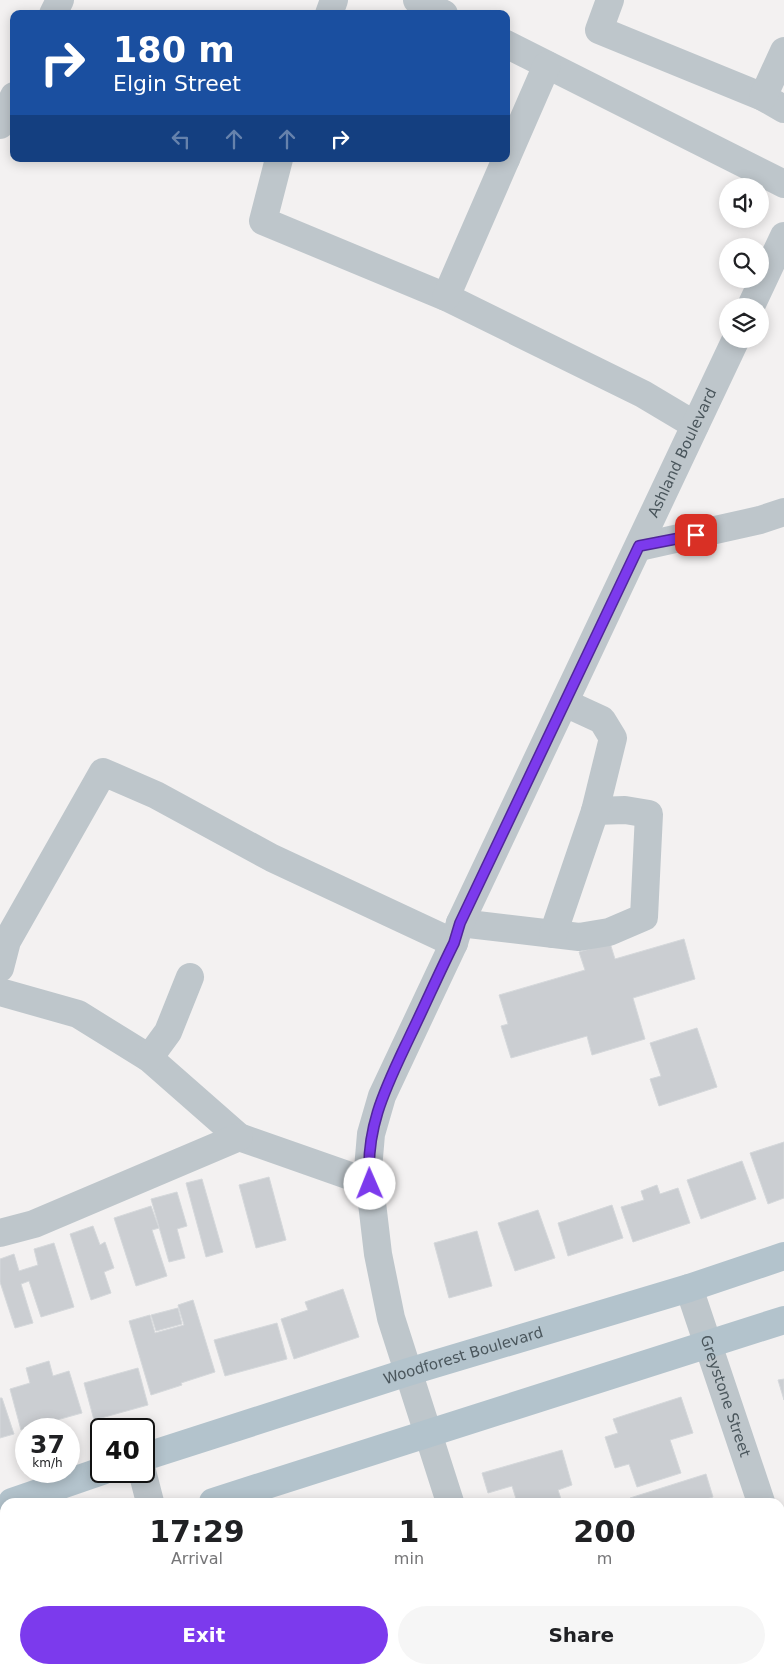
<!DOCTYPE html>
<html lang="en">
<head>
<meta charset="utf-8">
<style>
  body { margin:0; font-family:"DejaVu Sans",sans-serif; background:#f6f6f6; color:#202124; height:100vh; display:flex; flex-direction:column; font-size:19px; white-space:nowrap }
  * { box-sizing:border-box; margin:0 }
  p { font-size:16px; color:#757577 }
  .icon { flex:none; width:28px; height:28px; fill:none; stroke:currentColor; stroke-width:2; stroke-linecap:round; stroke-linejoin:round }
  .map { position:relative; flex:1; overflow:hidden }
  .side { position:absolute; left:0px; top:1498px; width:785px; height:176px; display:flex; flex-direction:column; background:#fff; border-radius:15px 15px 0 0; box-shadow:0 2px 12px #0003 }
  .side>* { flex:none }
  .top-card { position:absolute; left:10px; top:10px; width:500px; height:152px; border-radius:10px; box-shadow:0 2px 12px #0003; background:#1a4fa0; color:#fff; overflow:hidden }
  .tools { position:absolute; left:719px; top:178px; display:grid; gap:10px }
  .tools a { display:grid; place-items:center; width:50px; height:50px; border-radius:50%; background:#fff; box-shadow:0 2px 12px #0003; font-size:25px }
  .speed { position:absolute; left:15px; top:1418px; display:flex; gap:10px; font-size:25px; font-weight:700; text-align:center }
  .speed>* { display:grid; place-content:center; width:65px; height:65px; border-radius:50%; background:#fff; box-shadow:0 2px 12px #0003; line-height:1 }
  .speed small { font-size:12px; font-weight:400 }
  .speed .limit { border:2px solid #111; border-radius:8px; background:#fff; color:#111 }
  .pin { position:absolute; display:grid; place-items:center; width:42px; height:42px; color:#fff; margin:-21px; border-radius:10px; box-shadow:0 2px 8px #0006 }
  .me { position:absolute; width:55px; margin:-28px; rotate:359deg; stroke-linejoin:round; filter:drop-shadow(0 0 4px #0008) }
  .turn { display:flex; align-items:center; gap:18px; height:105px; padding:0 20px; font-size:22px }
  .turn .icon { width:65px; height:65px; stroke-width:2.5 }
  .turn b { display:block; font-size:35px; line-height:42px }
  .lanes { display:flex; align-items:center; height:48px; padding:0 20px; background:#0003; justify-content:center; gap:25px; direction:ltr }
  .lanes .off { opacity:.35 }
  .eta { display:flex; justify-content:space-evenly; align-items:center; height:85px; text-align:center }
  .eta b { font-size:30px; font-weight:600; line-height:35px }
  .primary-button { display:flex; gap:10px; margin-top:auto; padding:10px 20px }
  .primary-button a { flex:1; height:58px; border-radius:30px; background:#7c3aed; color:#fff; font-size:20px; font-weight:600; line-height:58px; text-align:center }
  .primary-button a+a { background:#f6f6f6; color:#202124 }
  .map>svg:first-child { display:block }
  .building { fill:#cbced2; stroke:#d5d8db }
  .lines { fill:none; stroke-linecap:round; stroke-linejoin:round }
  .minor { stroke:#bec6cb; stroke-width:28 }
  .major { stroke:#b3c3cc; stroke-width:28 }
  .route-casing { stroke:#51269a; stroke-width:12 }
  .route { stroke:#7c3aed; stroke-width:9 }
  .labels { text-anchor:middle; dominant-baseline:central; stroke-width:4.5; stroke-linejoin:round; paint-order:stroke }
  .street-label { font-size:15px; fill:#4a565c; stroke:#fff }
</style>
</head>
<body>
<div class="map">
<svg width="784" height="1673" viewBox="0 0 784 1673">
  <rect width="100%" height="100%" fill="#f3f1f1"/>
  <g class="building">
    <path d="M 684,939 L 695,979 L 633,998 L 645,1039 L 592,1055 L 587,1036 L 511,1058 L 501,1026 L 508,1024 L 499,995 L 585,970 L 579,952 L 610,943 L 615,959 Z"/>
    <path d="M 697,1028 L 717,1087 L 659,1106 L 650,1079 L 661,1076 L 650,1043 Z"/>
    <path d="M 784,1142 L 784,1198 L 768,1204 L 750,1153 Z"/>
    <path d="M 742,1161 L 756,1199 L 701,1219 L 687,1180 Z"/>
    <path d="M 269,1177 L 286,1240 L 256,1248 L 239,1185 Z"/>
    <path d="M 202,1179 L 223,1252 L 206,1257 L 186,1183 Z"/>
    <path d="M 657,1185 L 660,1194 L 678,1188 L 690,1223 L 633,1242 L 621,1207 L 644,1200 L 641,1191 Z"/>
    <path d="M 177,1192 L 187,1226 L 177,1229 L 185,1258 L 169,1262 L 151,1199 Z"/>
    <path d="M 612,1205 L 623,1238 L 568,1256 L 558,1223 Z"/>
    <path d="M 151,1206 L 159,1228 L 152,1230 L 167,1276 L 136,1286 L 114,1218 Z"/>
    <path d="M 538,1210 L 555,1258 L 515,1271 L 498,1223 Z"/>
    <path d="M 93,1226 L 100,1245 L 105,1242 L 114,1268 L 104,1272 L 111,1293 L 91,1300 L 70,1234 Z"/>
    <path d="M 477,1231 L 492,1286 L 449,1298 L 434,1243 Z"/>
    <path d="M 54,1243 L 74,1307 L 41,1317 L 29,1281 L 21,1284 L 33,1323 L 15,1328 L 0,1282 L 0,1259 L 14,1254 L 19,1271 L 38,1265 L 34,1249 Z"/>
    <path d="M 343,1289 L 359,1337 L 294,1359 L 281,1319 L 308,1310 L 305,1302 Z"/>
    <path d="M 193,1300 L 215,1372 L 181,1383 L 182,1385 L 151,1395 L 129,1321 L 150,1315 L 155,1333 L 184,1325 L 178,1305 Z"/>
    <path d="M 178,1308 L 182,1324 L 156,1331 L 151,1315 Z"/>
    <path d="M 277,1323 L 287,1359 L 225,1376 L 214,1340 Z"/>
    <path d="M 49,1361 L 53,1376 L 69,1371 L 82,1413 L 21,1430 L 10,1389 L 30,1383 L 26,1368 Z"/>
    <path d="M 138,1368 L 148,1405 L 94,1420 L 84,1383 Z"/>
    <path d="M 784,1379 L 784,1400 L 778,1380 Z"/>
    <path d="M 681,1397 L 693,1433 L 670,1440 L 681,1473 L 637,1487 L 629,1464 L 615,1468 L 605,1437 L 618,1433 L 613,1419 Z"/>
    <path d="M 0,1398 L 2,1398 L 14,1434 L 0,1438 Z"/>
    <path d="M 562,1450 L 572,1485 L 558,1490 L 562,1502 L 517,1502 L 512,1486 L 488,1493 L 482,1473 Z"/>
    <path d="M 706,1474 L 713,1497 L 696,1502 L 631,1502 L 630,1498 Z"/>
    <path d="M 115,1669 L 124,1669 L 125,1673 L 102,1673 Z"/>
    <path d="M 255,1669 L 287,1669 L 274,1673 L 256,1673 Z"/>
    <path d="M 340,1669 L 341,1673 L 328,1673 Z"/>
    <path d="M 405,1669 L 431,1669 L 433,1673 L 406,1673 Z"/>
    <path d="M 562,1669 L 603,1669 L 604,1673 L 563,1673 Z"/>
    <path d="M 692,1669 L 733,1669 L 718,1673 L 693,1673 Z"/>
    <path d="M 768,1669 L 772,1669 L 773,1673 L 753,1673 Z"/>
  </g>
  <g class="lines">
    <g class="minor">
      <path d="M 417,0 L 444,14"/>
      <path d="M 610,0 L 599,30 L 763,97 L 784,109"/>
      <path d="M 53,14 L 60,0"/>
      <path d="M 329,14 L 334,0"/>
      <path d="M 506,44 L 784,184"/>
      <path d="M 763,97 L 784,51"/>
      <path d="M 0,125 L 14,96"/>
      <path d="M 279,159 L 263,221 L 446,297 L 643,394 L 695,425"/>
      <path d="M 506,159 L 547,65"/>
      <path d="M 446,297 L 506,159"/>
      <path d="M 751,306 L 784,236"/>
      <path d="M 639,547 L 760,520 L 784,512"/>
      <path d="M 460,923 L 579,937 L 609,932 L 644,917 L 649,814 L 625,810 L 595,811"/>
      <path d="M 553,934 L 595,811 L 613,738 L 602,720 L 565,703"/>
      <path d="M 0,968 L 7,941 L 103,772 L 156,795 L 272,858 L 454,943"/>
      <path d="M 0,992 L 78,1014 L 149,1058 L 239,1137 L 370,1183"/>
      <path d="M 149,1058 L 168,1032 L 190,977"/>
      <path d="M 0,1233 L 34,1224 L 239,1137"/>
      <path id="s1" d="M 689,1288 L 761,1502"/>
      <path d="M 142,1471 L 150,1502"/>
      <path id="s2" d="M 450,1502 L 391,1318 L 378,1254 L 368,1169 L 371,1134 L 382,1096 L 454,943 L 460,923 L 736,339"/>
      <path d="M 780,1559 L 784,1571"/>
      <path d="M 201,1669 L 202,1673"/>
      <path d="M 506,1669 L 507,1673"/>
    </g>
    <g class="major">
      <path id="s3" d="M 144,1457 L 408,1372 L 689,1288 L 784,1256"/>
      <path d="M 12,1502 L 102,1471"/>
      <path d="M 213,1502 L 784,1320"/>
      <path d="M 0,1575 L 5,1574"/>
    </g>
  </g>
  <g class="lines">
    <g class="route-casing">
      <path id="route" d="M 370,1184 C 364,1127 388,1083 411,1034 C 426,1003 439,973 454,943 L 460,923 L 639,546 L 696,535"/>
    </g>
    <use href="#route" class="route"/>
  </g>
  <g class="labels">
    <g class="street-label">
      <text stroke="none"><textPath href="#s2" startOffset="1129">Ashland Boulevard</textPath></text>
      <text stroke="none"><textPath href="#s3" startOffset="335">Woodforest Boulevard</textPath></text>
      <text stroke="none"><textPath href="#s1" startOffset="114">Greystone Street</textPath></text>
    </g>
  </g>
</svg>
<div class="tools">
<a><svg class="icon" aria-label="sound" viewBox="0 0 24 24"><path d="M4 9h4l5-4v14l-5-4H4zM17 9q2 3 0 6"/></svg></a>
<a><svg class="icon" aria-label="search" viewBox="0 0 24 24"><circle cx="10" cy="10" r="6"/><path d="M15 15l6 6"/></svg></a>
<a><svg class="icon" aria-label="layers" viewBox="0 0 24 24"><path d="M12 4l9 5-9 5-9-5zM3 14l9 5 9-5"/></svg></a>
</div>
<div class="speed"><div>37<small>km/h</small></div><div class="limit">40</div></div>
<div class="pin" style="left:696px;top:535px;background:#d93025"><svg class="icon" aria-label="arrive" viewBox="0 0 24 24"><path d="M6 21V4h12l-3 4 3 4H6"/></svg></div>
<svg class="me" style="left:370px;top:1184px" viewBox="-20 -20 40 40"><circle r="19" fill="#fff"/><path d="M0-13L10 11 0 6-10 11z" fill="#7c3aed"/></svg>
<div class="top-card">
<div class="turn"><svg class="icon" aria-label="right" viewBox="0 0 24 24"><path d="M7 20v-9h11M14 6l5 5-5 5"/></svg><div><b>180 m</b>Elgin Street</div></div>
<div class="lanes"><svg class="icon off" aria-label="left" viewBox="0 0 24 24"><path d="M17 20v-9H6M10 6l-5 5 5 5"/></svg><svg class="icon off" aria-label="ahead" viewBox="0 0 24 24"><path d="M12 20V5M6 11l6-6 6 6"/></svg><svg class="icon off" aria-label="ahead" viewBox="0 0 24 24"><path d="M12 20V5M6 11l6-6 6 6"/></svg><svg class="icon" aria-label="right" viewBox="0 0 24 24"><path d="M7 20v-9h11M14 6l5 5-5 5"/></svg></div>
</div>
<section class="side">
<div class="eta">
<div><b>17:29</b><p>Arrival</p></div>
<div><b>1</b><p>min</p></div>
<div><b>200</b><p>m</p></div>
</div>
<div class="primary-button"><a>Exit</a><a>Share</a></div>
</section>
</div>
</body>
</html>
